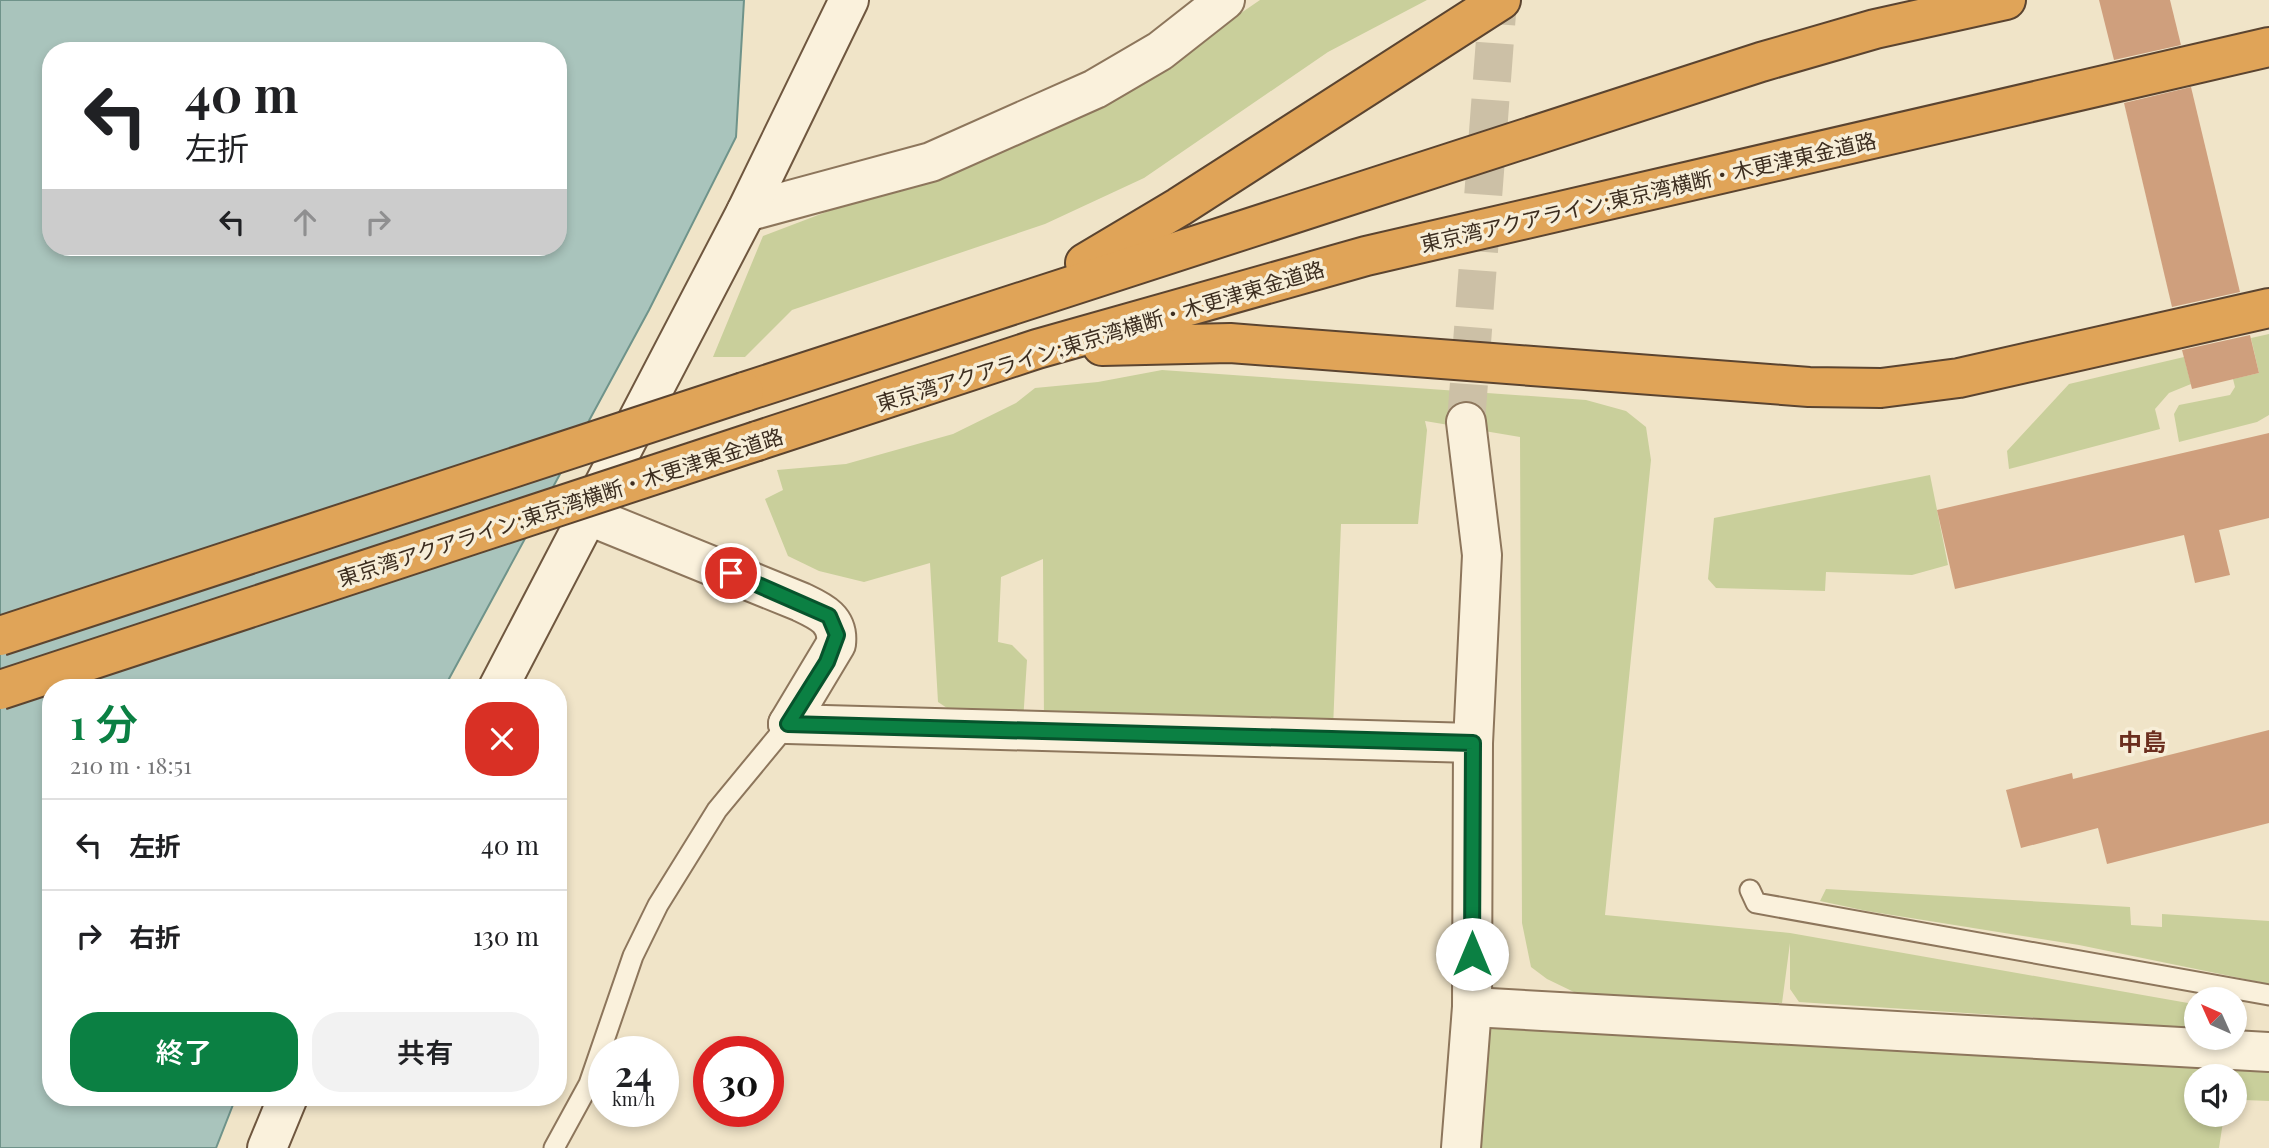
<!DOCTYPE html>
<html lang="ja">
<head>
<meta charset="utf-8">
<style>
  body { margin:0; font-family:"Playfair Display","Noto Sans JP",serif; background:#f2f2f2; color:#202124; height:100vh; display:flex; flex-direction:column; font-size:26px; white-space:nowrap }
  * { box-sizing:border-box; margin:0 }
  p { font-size:23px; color:#757577 }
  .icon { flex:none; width:38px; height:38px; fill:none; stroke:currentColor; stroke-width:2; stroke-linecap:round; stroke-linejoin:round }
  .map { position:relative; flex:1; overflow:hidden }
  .sheet { position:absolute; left:42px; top:679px; width:525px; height:427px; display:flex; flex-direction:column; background:#fff; border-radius:28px; box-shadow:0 4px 10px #0003 }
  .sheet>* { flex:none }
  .hud { position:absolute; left:42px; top:42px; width:525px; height:214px; border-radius:28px; box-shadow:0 4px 10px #0003; background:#fff; color:#202124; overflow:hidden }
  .needle { width:46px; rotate:315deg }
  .fabs { position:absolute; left:2184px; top:987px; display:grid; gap:14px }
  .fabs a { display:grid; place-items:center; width:63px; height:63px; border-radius:50%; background:#fff; box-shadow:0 4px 10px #0003; font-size:35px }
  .speed { position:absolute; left:588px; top:1036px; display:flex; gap:14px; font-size:35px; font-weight:700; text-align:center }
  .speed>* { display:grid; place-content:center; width:91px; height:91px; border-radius:50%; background:#fff; box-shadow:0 4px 10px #0003; line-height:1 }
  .speed small { font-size:18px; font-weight:400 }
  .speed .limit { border:10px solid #d22; background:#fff; color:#111 }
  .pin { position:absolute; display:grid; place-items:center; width:60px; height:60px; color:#fff; margin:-30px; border:4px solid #fff; border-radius:50%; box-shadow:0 2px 7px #0007 }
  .me { position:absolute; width:77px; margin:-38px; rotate:0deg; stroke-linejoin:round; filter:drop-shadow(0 0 5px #0008) }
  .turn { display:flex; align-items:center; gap:24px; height:147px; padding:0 28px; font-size:32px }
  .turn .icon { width:91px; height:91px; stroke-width:2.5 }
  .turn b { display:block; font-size:49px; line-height:60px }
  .lanes { display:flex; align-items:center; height:66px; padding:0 28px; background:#0003; justify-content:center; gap:35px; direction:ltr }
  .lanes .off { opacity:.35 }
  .round { display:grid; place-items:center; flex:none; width:74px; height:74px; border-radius:28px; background:#f2f2f2 }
  .headline { display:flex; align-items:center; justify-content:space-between; height:119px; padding:0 28px }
  h1 { font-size:42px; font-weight:600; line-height:52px; color:#0b8043 }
  .cta { display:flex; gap:14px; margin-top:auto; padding:14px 28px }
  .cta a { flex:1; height:80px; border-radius:28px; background:#0b8043; color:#fff; font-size:28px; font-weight:600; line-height:80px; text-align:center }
  .cta a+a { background:#f2f2f2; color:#202124 }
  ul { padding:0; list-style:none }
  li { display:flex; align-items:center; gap:21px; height:91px; padding:0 28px; border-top:2px solid #e0e0e0 }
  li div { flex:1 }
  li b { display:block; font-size:26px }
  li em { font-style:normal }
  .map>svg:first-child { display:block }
  .green { fill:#c9cf9b }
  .water { fill:#a9c4bc; stroke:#6f938a; stroke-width:2; fill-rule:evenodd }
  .building { fill:#cf9f7d }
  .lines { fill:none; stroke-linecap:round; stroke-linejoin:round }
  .street-tunnel { stroke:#ccc0a6; stroke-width:38; stroke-dasharray:38 19; stroke-linecap:butt }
  .lane-casing { stroke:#8d765c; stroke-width:23 }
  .street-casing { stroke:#8d765c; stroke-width:42 }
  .secondary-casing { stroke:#6f573f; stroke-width:42 }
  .highway-casing { stroke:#5b4430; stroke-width:42 }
  .lane { stroke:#faf1dc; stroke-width:19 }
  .street { stroke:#faf1dc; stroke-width:38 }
  .secondary { stroke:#faf1dc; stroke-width:38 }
  .highway { stroke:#e0a458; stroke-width:38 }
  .highway-bridge-casing { stroke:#5b4430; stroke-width:42; stroke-linecap:butt }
  .highway-bridge { stroke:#e0a458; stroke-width:38 }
  .route-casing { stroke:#07532c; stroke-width:18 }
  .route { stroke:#0b8043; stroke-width:12 }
  .labels { text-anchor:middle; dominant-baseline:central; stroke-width:7; stroke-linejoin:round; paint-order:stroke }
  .street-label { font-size:21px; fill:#3d2e20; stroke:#f7eed8 }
  .quarter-label { font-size:24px; font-weight:bold; fill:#6b2e1e; stroke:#f7eed8 }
</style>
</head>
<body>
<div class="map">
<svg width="2269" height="1148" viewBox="0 0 2269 1148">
  <rect width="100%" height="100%" fill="#f0e4c8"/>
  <g class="green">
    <path d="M 1260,0 L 1427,0 L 1328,52 L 1144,178 L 1045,224 L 792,310 L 745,357 L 713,357 L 763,236 L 1105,106 Z"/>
    <path d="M 2269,334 L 2269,415 L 2257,422 L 2179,442 L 2174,414 L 2179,405 L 2230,395 L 2235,387 L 2233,379 L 2259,373 L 2251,338 Z"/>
    <path d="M 2184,357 L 2191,384 L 2169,393 L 2155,409 L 2160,429 L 2009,469 L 2007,451 L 2069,384 Z"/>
    <path d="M 1162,370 L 1586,400 L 1626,411 L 1646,427 L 1651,460 L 1605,915 L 1790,933 L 2188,1003 L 2191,1028 L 1799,1002 L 1790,989 L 1790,943 L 1782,1003 L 1576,993 L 1547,979 L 1531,967 L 1522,923 L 1520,437 L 1425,421 L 1427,430 L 1418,524 L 1341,524 L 1333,729 L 1044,724 L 1043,559 L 1001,577 L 998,642 L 1012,645 L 1027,660 L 1023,722 L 965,720 L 938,702 L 930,563 L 864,582 L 819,571 L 788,556 L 765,499 L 783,490 L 777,470 L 846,464 L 953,434 L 1016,403 L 1035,388 L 1098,382 Z"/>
    <path d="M 1930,475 L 1948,565 L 1912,575 L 1826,572 L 1825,591 L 1716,588 L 1708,579 L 1714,518 Z"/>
    <path d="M 1826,889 L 2130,907 L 2131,925 L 2162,927 L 2162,914 L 2269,921 L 2269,984 L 2079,945 L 1867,911 L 1820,901 Z"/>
    <path d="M 1482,1026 L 2269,1067 L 2269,1101 L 2244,1100 L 2232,1067 L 2230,1076 L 2196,1076 L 2196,1115 L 2224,1115 L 2219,1148 L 1473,1148 Z"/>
  </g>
  <path class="water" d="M 0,0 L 744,0 L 736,137 L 649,310 L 444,688 L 51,688 L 51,1097 L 236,1097 L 216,1148 L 0,1148 ZM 51,51 L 558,51 L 558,247 L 51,247 Z"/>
  <g class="building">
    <path d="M 2099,0 L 2170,0 L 2181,45 L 2114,60 Z"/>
    <path d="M 2191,87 L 2240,292 L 2172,307 L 2124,103 Z"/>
    <path d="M 2250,335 L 2259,373 L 2192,389 L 2182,350 Z"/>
    <path d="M 2269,433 L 2269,518 L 2219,530 L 2230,575 L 2195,583 L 2184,535 L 1955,589 L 1937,510 Z"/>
    <path d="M 2269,730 L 2269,823 L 2107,864 L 2098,828 L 2021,848 L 2006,790 L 2072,773 L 2073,779 Z"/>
  </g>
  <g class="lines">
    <path class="street-tunnel" d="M 1466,422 L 1498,0"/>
    <g class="lane-casing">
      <g id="lane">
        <path d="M 1750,890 L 1756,903 L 2269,995"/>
        <path d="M 554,1148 L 589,1084 L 633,956 L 658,905 L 717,810 L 788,724"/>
      </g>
    </g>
    <g class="street-casing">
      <g id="street">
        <path d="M 746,212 L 931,162 L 1095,89 L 1160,51 L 1225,0"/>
        <path d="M 589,516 L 801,602 C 820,611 839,619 836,644 L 788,724"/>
        <path d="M 788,724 L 1473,743"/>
        <path d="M 1472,1007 L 2269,1052"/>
        <path d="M 1461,1148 L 1472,1007 L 1473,743 L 1482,555 L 1466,422"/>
      </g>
    </g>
    <g class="secondary-casing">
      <g id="secondary">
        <path d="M 498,688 L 746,212 L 849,0"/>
        <path d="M 267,1148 L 288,1097"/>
      </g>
    </g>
    <g class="highway-casing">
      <g id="highway">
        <path d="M 1085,263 L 1179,207 L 1501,0"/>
        <path d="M 1102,346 L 1230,343 L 1809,387 L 1881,388 L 1959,378 L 2269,308"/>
        <path d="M 744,392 L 1761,62 L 1875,29 L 2006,0"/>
        <path d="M 757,441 L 1037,349 L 1366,256 L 2269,47"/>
      </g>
    </g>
    <use href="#lane" class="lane"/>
    <use href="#street" class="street"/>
    <use href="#secondary" class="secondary"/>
    <use href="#highway" class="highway"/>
    <g class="highway-bridge-casing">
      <g id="highway-bridge">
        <path d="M 0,636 L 744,392"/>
        <path d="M 0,690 L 757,441"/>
      </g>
    </g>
    <use href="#highway-bridge" class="highway-bridge"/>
  </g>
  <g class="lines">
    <g class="route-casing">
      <path id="route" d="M 731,573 L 829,616 L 837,635 L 827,662 L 788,724 L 1473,743 L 1472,954"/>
    </g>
    <use href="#route" class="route"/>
  </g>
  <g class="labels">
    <g class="street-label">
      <text transform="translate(1648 191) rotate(-13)">東京湾アクアライン;東京湾横断・木更津東金道路</text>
      <text transform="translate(1100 335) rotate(-17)">東京湾アクアライン;東京湾横断・木更津東金道路</text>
      <text transform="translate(560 506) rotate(-18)">東京湾アクアライン;東京湾横断・木更津東金道路</text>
    </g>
    <g class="quarter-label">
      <text x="2142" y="741">中島</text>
    </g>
  </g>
</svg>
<div class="fabs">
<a><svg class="needle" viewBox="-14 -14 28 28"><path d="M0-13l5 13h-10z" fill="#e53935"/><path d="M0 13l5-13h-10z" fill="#757577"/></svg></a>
<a><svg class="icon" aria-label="sound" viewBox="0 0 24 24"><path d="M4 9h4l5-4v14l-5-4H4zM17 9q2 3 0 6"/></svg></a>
</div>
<div class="speed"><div>24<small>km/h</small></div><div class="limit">30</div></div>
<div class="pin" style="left:731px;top:573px;background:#d93025"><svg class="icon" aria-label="arrive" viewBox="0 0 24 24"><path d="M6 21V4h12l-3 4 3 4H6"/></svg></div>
<svg class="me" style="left:1472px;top:954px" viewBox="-20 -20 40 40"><circle r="19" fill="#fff"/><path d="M0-13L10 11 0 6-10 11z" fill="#0b8043"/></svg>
<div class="hud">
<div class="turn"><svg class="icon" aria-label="left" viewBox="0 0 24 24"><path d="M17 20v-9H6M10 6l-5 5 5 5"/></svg><div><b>40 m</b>左折</div></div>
<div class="lanes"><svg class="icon" aria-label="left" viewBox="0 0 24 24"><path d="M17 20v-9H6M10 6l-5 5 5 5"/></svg><svg class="icon off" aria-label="ahead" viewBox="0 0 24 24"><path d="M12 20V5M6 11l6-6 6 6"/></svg><svg class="icon off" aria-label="right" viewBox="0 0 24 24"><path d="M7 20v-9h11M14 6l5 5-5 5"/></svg></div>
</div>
<section class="sheet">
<div class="headline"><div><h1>1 分</h1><p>210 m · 18:51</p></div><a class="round" style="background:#d93025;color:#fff"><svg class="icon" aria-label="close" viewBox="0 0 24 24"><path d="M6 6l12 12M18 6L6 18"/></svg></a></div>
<ul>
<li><svg class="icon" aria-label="left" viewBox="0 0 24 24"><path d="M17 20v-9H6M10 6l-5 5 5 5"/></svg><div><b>左折</b></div><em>40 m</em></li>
<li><svg class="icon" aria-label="right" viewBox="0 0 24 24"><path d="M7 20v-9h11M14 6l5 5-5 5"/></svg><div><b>右折</b></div><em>130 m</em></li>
</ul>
<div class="cta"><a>終了</a><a>共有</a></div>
</section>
</div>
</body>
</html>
